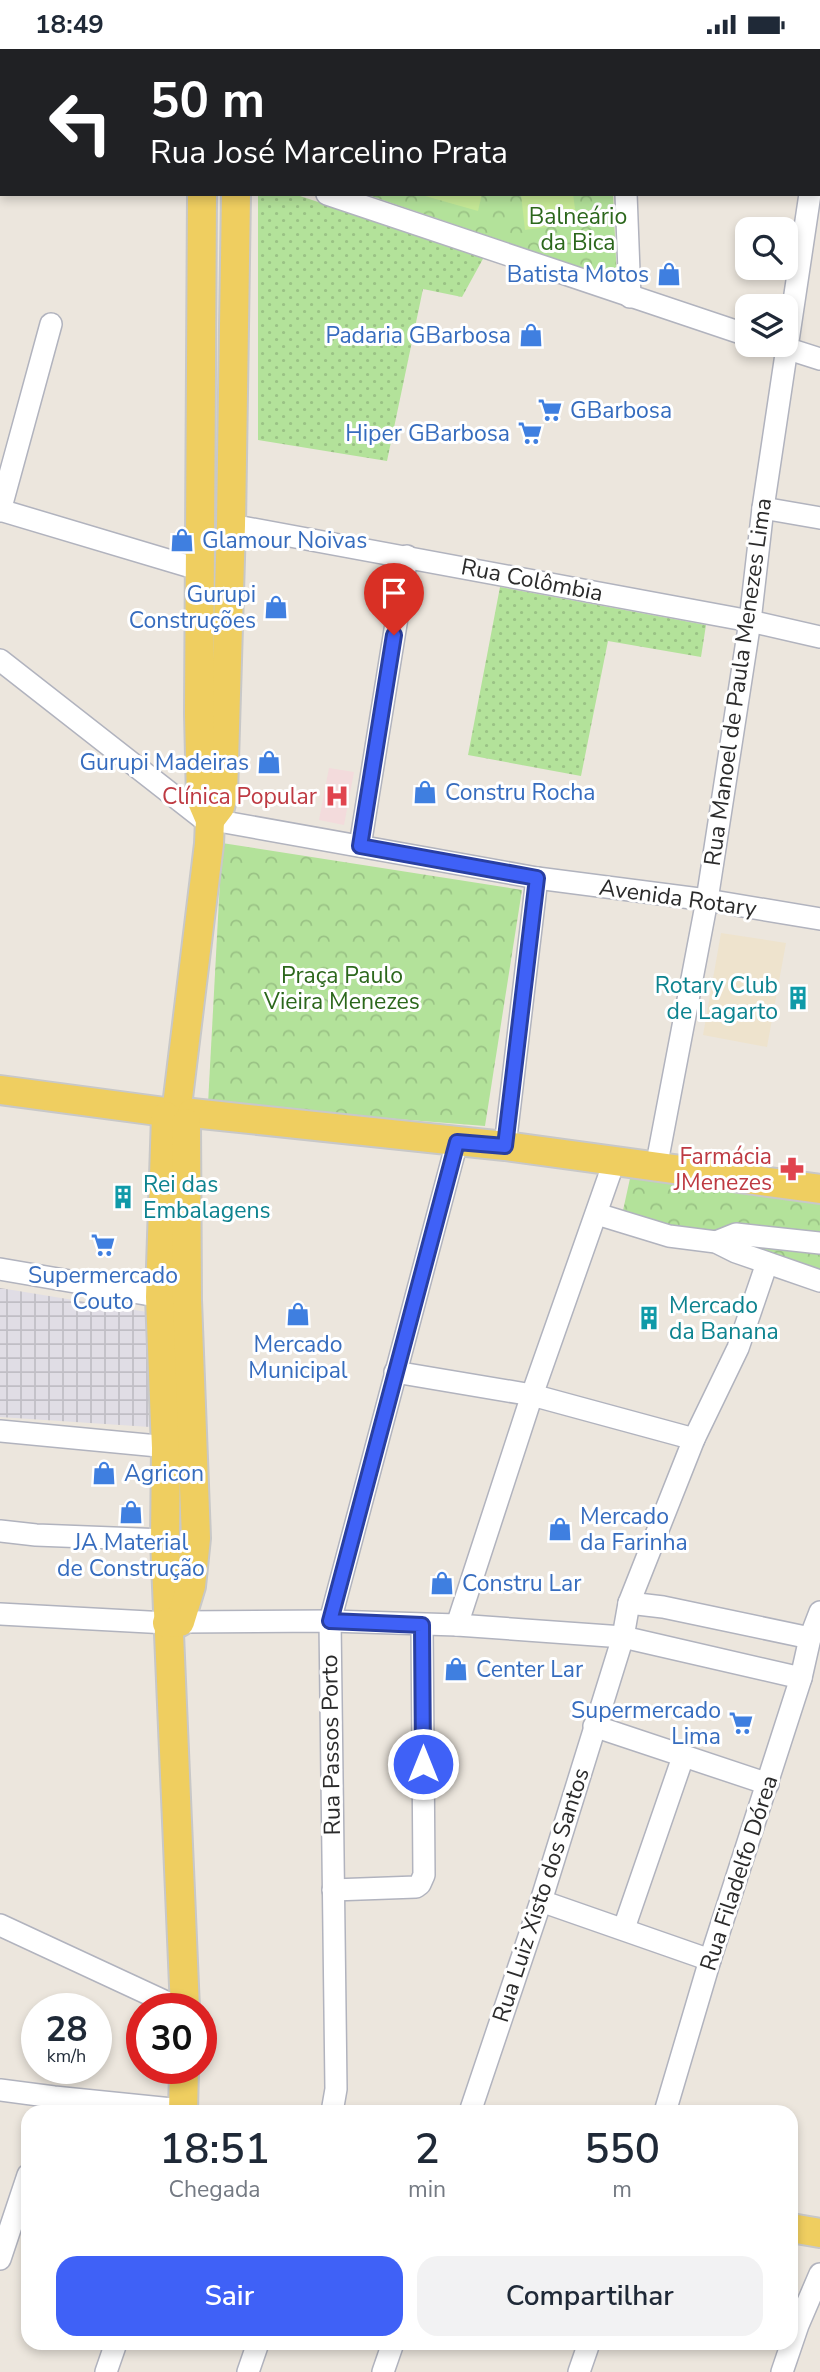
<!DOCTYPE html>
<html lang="pt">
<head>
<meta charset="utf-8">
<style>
  body { margin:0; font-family:"Nunito Sans",sans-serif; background:#f2f2f3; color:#1f2937; height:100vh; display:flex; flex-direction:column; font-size:26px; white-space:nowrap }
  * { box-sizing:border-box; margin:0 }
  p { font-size:23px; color:#747a83 }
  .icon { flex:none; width:38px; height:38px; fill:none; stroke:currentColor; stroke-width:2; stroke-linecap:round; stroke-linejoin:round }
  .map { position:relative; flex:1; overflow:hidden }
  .sheet { position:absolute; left:21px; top:2056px; width:777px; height:245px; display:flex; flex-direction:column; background:#fff; border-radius:21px; box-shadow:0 4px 10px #0003 }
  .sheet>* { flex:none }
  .guide { position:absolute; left:0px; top:0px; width:821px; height:147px; box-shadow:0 4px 10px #0003; background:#202124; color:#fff; overflow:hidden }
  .fabs { position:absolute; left:735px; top:168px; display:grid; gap:14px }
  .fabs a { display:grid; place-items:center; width:63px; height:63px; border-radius:14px; background:#fff; box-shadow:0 4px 10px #0003; font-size:35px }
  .speed { position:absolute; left:21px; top:1944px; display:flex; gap:14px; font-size:35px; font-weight:700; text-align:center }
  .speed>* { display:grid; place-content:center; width:91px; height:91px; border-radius:50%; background:#fff; box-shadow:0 4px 10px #0003; line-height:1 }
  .speed small { font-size:18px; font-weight:400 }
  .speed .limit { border:10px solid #d22; background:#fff; color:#111 }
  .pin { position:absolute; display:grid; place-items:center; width:60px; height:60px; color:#fff; margin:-72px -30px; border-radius:50% 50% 50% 0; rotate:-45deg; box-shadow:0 0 7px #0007 }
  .pin .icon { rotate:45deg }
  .me { position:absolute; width:77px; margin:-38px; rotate:0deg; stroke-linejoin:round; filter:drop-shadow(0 0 5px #0008) }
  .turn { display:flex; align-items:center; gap:24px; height:147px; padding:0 35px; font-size:32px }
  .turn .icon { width:91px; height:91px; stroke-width:2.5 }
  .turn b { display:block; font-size:49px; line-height:60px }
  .eta { display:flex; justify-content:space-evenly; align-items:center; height:119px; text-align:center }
  .eta b { font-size:42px; font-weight:600; line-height:49px }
  .action { display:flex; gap:14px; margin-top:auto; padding:14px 35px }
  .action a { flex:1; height:80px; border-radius:21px; background:#3f61f7; color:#fff; font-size:28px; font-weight:600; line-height:80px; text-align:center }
  .action a+a { background:#f2f2f3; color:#1f2937 }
  .status { display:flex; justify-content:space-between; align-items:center; height:49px; padding:0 35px; background:#fff; direction:ltr }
  .status svg { height:19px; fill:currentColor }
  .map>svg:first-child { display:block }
  .industrial { fill:url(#industrial-grid) }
  .education { fill:#eee3cd }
  .medical { fill:#f3dbdc }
  .grass { fill:url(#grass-dots) }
  .park { fill:url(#park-crowns) }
  .pitch { fill:#c6e996 }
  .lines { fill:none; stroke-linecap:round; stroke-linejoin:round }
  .minor-casing { stroke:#b1b3be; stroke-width:24 }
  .major-casing { stroke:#c8c8c8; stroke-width:32 }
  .minor { stroke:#fff; stroke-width:21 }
  .major { stroke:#efce60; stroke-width:28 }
  .route-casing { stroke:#293fa1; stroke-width:18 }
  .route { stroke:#3f61f7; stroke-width:12 }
  .labels { text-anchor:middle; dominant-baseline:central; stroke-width:6; stroke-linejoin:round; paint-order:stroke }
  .park-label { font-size:23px; fill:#2b671b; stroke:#fff }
  .shop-label { font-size:23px; fill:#366cbe; stroke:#fff; text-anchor:start }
  .street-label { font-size:23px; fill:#2b2b2b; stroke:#fff }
  .health-label { font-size:23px; fill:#be3a42; stroke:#fff; text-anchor:end }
  .culture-label { font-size:23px; fill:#0d838f; stroke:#fff; text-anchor:start }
</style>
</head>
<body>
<div class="status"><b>18:49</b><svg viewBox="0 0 49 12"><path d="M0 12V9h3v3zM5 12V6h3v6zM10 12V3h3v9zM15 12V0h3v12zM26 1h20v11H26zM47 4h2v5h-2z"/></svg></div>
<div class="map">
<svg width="820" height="2323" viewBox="0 0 820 2323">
  <defs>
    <pattern id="industrial-grid" width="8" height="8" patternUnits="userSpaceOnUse" patternTransform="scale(1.75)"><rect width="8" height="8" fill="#e0dde5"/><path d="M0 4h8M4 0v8" fill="none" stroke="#c0bec5"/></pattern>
    <pattern id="grass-dots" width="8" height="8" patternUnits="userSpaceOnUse" patternTransform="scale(1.75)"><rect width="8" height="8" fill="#b3e29a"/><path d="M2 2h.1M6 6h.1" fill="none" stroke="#9ac285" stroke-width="1.8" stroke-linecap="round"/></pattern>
    <pattern id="park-crowns" width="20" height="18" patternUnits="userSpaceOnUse" patternTransform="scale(1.75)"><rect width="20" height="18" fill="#b3e29a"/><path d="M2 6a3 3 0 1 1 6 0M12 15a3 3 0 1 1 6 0" fill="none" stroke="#9ac285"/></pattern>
  </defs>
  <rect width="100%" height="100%" fill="#ece6dd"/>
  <path class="industrial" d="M 0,1239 L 147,1263 L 150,1378 L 0,1368 Z"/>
  <path class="education" d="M 721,884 L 786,894 L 767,998 L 703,986 Z"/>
  <path class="medical" d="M 329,719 L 354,723 L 344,776 L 319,771 Z"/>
  <g class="grass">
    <path d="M 258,145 L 294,145 L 484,208 L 462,248 L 423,240 L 387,412 L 258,391 Z"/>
    <path d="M 500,538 L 706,576 L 701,608 L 608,592 L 581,727 L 468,706 Z"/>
  </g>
  <g class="park">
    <rect x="256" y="0" width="350" height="2"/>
    <path d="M 365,145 L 613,145 L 617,231 Z"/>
    <path d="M 222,794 L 522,841 L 485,1077 L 208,1055 Z"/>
    <path d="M 631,1125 L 820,1151 L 820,1235 L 622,1166 Z"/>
  </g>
  <g class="pitch">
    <path d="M 418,145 L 482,145 L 478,162 Z"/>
    <path d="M 521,145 L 573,145 L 577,174 L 525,181 Z"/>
  </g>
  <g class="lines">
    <g class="minor-casing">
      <g id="minor">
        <path d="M 139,0 L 143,2"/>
        <path d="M 621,0 L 621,2"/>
        <path d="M 819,85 L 820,78"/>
        <path d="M 327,145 L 747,286"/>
        <path d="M 626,145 L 630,248"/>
        <path d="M 776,296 L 820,310"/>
        <path d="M 763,459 L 820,469"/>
        <path d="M 0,461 L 201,521"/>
        <path d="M 0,462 L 51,275"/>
        <path d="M 231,476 L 750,572 L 820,588"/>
        <path d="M 0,611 L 202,769 L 537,829 L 707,851 L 820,870"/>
        <path d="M 360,797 L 407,507"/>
        <path d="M 505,1097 L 537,829"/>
        <path d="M 656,1119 L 707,851 L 750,572 L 763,459 L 810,145"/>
        <path d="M 597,1165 L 669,1187 L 716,1193 L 736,1203 L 820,1232"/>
        <path d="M 716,1193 L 736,1185 L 820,1194"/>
        <path d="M 0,1220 L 174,1250"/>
        <path d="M 395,1323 L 532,1346 L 694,1390"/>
        <path d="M 0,1382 L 179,1399"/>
        <path d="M 0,1482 L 36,1486 L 165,1491"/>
        <path d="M 629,1554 L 663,1558 L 810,1589"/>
        <path d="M 0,1565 L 167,1574"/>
        <path d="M 180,1573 L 330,1572 L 457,1576 L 623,1588 L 801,1629"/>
        <path d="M 457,1576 L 532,1346 L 614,1113"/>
        <path d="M 594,1677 L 768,1735"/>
        <path d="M 333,1841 L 416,1838 L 420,1835 L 424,1826 L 422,1576"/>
        <path d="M 541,1852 L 710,1911"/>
        <path d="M 0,1876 L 181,1960"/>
        <path d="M 624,1879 L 683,1708"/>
        <path d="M 0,2041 L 54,2048 L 182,2061"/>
        <path d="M 332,2063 L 336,2040 L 330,1572 L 457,1093"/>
        <path d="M 470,2063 L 541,1852 L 623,1588 L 629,1554 L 694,1390 L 738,1299 L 767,1214"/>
        <path d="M 665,2063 L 710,1911 L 801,1629 L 810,1589 L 820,1563"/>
        <path d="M 0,2210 L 28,2126"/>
        <path d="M 106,2323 L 116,2294"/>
        <path d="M 248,2323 L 258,2294"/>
        <path d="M 383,2323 L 393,2294"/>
        <path d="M 579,2323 L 589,2294"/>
        <path d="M 782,2323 L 798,2276 L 820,2225"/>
      </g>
    </g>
    <g class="major-casing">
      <g id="major">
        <path d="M 205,2 L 205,0"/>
        <path d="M 238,2 L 238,0"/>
        <path d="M 210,771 L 220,758 L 223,746 L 231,476 L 236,145"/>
        <path d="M 0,1041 L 165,1063"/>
        <path d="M 178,1049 L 209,795 L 210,771 L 201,750 L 199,665 L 202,145"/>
        <path d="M 192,1064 L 505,1097 L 820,1140"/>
        <path d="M 166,1067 L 160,1248 L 166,1399 L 165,1491 L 185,1960"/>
        <path d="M 167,1574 L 180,1573 L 191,1537 L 196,1489 L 187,1251 L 186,1074"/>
        <path d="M 183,2063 L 184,2020"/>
        <path d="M 791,2179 L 820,2184"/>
      </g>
    </g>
    <use href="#minor" class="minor"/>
    <use href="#major" class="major"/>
  </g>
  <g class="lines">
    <g class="route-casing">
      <path id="route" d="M 394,586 L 360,797 L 537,829 L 505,1097 L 457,1093 L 330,1572 L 422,1576 L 423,1715"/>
    </g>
    <use href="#route" class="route"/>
  </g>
  <defs>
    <g id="shop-bare" transform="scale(1.89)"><path d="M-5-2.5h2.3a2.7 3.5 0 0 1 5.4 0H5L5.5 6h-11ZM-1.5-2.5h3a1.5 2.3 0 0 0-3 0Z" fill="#3f7fe0" stroke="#fff" stroke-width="2.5" paint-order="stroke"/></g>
    <g id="supermarket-bare" transform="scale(1.89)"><path d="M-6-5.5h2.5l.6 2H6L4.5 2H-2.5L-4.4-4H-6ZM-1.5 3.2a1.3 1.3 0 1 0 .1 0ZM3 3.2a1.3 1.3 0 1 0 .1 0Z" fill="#3f7fe0" stroke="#fff" stroke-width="2.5" paint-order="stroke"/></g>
    <g id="hospital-bare" transform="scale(1.89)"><path d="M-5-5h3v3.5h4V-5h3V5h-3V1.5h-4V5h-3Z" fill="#e0444e" stroke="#fff" stroke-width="2.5" paint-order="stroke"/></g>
    <g id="building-bare" transform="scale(1.89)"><path d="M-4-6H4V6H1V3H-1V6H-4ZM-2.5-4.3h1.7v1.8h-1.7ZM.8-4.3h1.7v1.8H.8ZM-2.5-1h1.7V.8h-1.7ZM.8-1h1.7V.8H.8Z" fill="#0f9aa8" stroke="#fff" stroke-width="2.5" paint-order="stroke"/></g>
    <g id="pharmacy-bare" transform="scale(1.89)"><path d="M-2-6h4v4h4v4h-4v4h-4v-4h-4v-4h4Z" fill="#e0444e" stroke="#fff" stroke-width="2.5" paint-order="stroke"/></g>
  </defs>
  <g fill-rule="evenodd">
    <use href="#shop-bare" x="669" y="225"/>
    <use href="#shop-bare" x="531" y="286"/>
    <use href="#supermarket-bare" x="550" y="361"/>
    <use href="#supermarket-bare" x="530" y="384"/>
    <use href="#shop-bare" x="182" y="491"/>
    <use href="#shop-bare" x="276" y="558"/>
    <use href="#shop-bare" x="269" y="713"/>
    <use href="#shop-bare" x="425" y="743"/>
    <use href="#hospital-bare" x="337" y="747"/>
    <use href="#building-bare" x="798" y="949"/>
    <use href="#pharmacy-bare" x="792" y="1120"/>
    <use href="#building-bare" x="123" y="1148"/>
    <use href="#supermarket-bare" x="103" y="1196"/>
    <use href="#shop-bare" x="298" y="1265"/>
    <use href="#building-bare" x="649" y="1269"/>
    <use href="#shop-bare" x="104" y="1424"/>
    <use href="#shop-bare" x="131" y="1463"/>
    <use href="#shop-bare" x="560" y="1480"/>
    <use href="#shop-bare" x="442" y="1534"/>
    <use href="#shop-bare" x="456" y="1620"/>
    <use href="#supermarket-bare" x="741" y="1674"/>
  </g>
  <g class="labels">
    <g class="park-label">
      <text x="578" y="167">Balneário<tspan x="578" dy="26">da Bica</tspan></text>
      <text x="342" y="926">Praça Paulo<tspan x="342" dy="26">Vieira Menezes</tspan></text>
    </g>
    <g class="shop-label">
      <text x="649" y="225" text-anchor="end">Batista Motos</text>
      <text x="511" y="286" text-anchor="end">Padaria GBarbosa</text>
      <text x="570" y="361">GBarbosa</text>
      <text x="510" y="384" text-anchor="end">Hiper GBarbosa</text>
      <text x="202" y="491">Glamour Noivas</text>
      <text x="256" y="545" text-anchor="end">Gurupi<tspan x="256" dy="26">Construções</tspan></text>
      <text x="249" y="713" text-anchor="end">Gurupi Madeiras</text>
      <text x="445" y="743">Constru Rocha</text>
      <text x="103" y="1226" text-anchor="middle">Supermercado<tspan x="103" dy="26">Couto</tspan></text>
      <text x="298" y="1295" text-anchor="middle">Mercado<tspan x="298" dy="26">Municipal</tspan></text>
      <text x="124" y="1424">Agricon</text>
      <text x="580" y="1467">Mercado<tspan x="580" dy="26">da Farinha</tspan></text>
      <text x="131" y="1493" text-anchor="middle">JA Material<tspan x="131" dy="26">de Construção</tspan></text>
      <text x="462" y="1534">Constru Lar</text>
      <text x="476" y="1620">Center Lar</text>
      <text x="721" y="1661" text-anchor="end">Supermercado<tspan x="721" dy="26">Lima</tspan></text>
    </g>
    <g class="street-label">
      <text transform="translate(532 531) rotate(11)">Rua Colômbia</text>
      <text transform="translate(738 633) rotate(-82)">Rua Manoel de Paula Menezes Lima</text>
      <text transform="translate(678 849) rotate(8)">Avenida Rotary</text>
      <text transform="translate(331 1696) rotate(-91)">Rua Passos Porto</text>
      <text transform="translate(739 1824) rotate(-72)">Rua Filadelfo Dórea</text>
      <text transform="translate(541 1846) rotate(-72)">Rua Luiz Xisto dos Santos</text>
    </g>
    <g class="health-label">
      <text x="317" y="747">Clínica Popular</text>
      <text x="772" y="1107">Farmácia<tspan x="772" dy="26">JMenezes</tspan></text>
    </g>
    <g class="culture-label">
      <text x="778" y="936" text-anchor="end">Rotary Club<tspan x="778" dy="26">de Lagarto</tspan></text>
      <text x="143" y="1135">Rei das<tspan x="143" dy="26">Embalagens</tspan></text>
      <text x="669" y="1256">Mercado<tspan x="669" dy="26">da Banana</tspan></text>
    </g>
  </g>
</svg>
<div class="fabs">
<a><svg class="icon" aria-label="search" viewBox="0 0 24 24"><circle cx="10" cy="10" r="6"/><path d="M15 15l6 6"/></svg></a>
<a><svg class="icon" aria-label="layers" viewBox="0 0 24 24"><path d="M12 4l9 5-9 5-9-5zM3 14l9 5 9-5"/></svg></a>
</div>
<div class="speed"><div>28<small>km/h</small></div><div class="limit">30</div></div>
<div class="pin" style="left:394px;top:586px;background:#d93025"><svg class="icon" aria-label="arrive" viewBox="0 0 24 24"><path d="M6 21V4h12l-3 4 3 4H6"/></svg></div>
<svg class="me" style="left:423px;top:1715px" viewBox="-20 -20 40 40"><circle r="17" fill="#3f61f7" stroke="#fff" stroke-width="3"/><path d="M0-11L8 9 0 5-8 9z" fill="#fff"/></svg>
<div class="guide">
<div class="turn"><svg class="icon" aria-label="left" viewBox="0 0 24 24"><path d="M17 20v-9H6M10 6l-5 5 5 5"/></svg><div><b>50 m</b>Rua José Marcelino Prata</div></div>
</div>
<section class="sheet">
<div class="eta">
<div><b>18:51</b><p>Chegada</p></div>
<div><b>2</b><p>min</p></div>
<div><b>550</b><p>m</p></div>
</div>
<div class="action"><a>Sair</a><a>Compartilhar</a></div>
</section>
</div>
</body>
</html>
